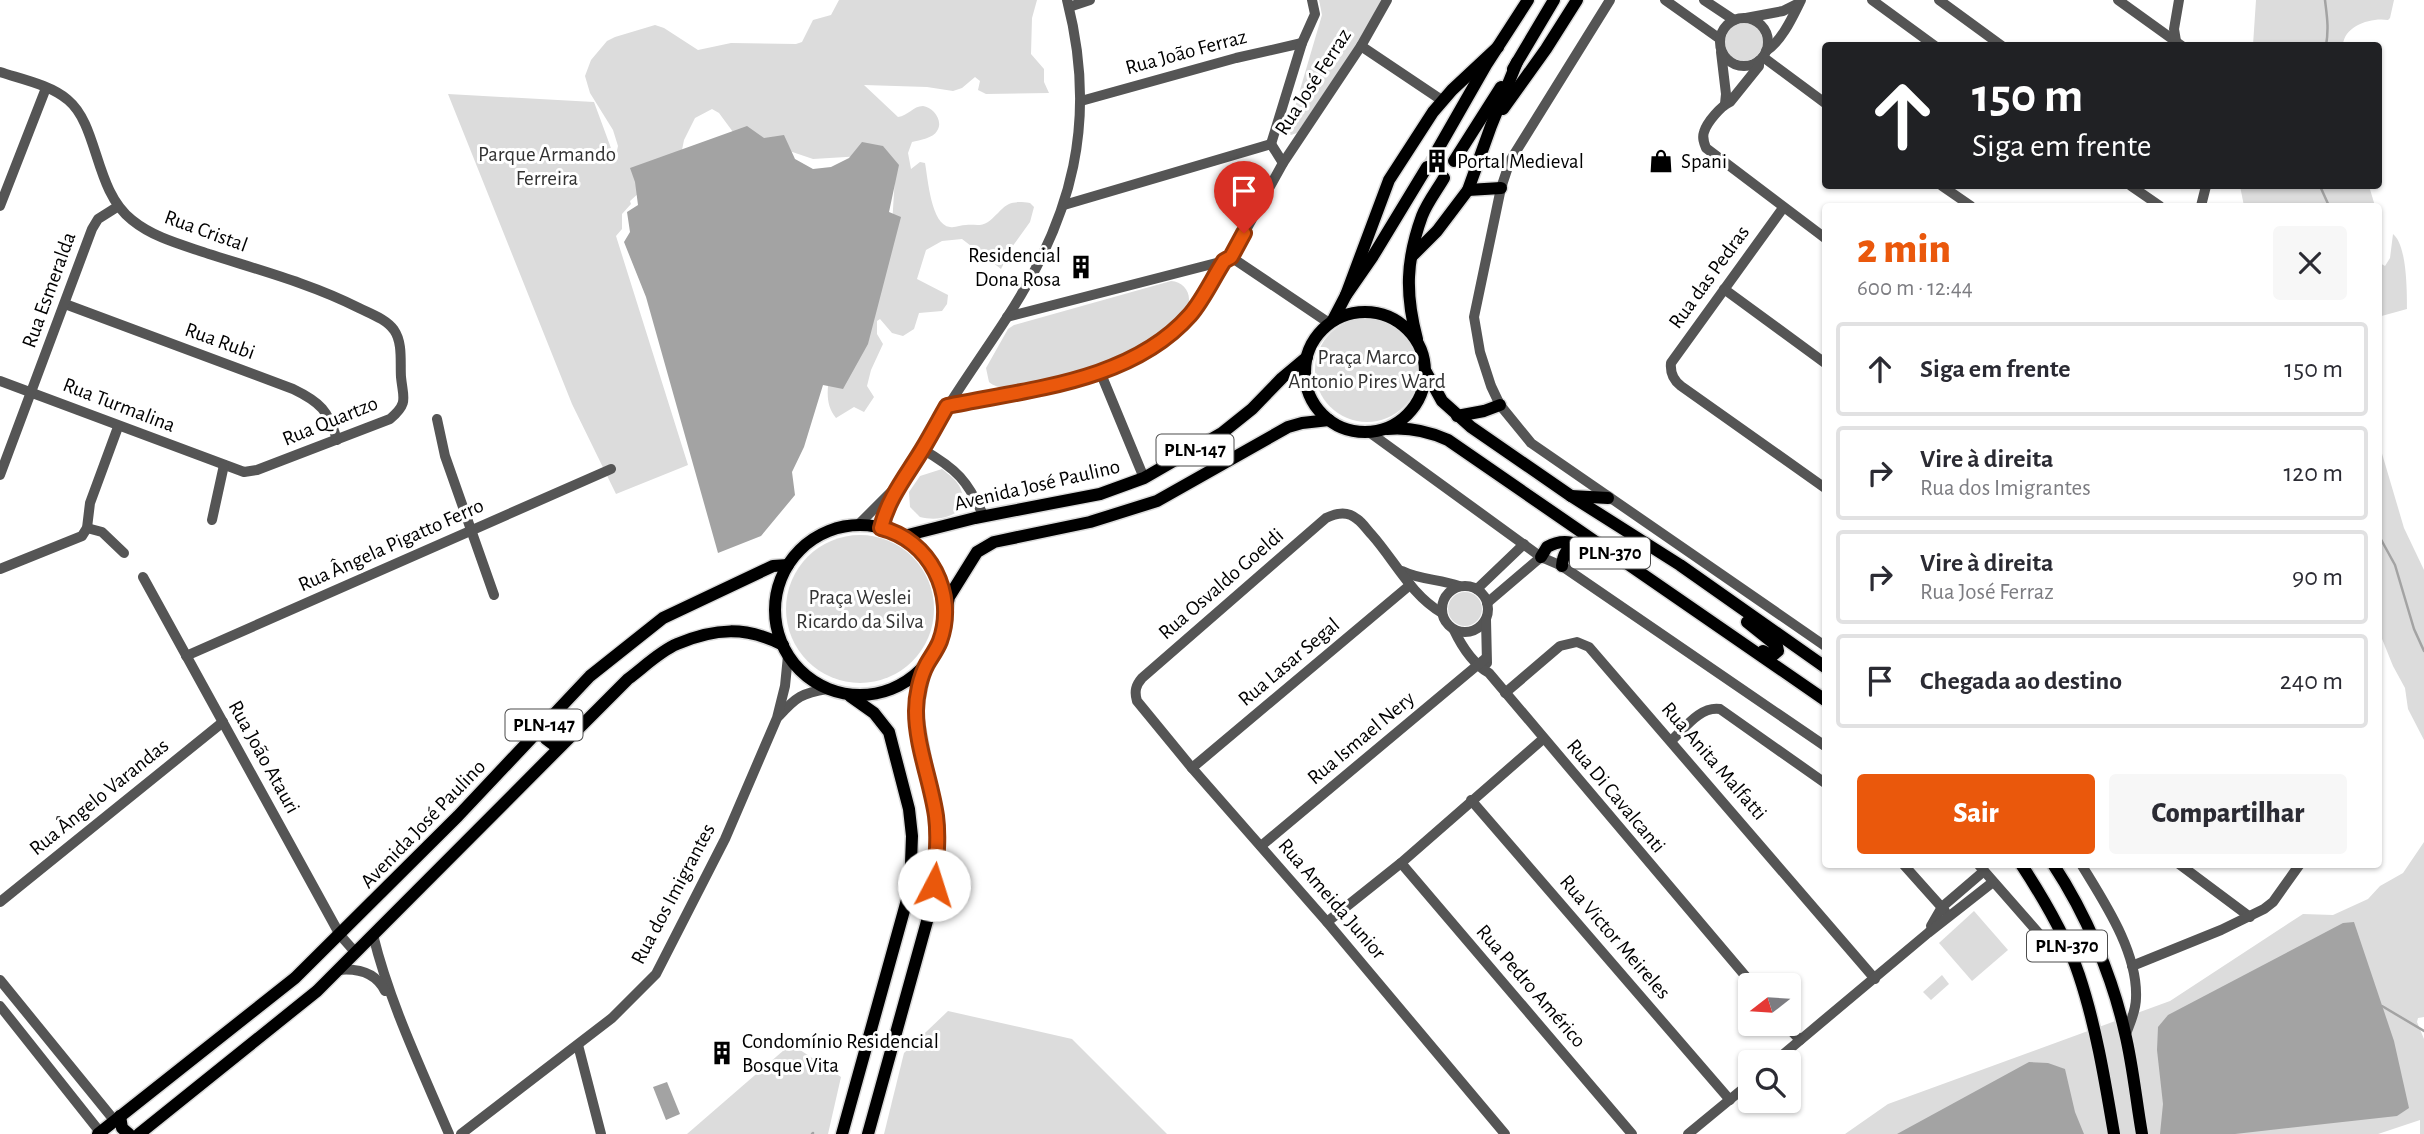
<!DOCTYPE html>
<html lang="pt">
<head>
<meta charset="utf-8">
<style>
  body { margin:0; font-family:"Alegreya Sans",sans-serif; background:#f7f7f7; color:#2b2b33; height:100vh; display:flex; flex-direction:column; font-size:26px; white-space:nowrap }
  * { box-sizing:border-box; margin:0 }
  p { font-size:23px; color:#7c7c81 }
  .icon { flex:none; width:38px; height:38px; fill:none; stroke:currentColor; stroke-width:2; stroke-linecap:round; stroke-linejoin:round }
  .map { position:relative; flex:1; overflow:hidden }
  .panel { position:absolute; left:1822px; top:203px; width:560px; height:665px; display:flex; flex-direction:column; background:#fff; border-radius:7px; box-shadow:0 2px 5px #0004 }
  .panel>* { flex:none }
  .hud { position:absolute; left:1822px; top:42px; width:560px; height:147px; border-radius:7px; box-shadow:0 2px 5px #0004; background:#202124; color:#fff; overflow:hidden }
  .needle { width:46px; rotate:253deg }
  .controls { position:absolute; left:1738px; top:973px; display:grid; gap:14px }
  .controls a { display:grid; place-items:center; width:63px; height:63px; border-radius:7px; background:#fff; box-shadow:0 2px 5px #0004; font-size:35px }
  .pin { position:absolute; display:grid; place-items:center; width:60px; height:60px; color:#fff; margin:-72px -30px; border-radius:50% 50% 50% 0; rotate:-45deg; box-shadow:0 0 7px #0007 }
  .pin .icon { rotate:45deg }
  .me { position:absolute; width:77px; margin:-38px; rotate:5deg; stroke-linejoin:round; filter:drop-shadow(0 0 5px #0008) }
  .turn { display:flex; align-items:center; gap:24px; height:147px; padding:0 35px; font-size:32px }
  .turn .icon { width:91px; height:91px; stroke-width:2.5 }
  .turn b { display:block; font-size:49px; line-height:60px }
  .round { display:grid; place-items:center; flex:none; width:74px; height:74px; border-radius:7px; background:#f7f7f7 }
  .summary { display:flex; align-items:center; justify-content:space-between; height:119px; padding:0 35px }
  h1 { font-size:42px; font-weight:800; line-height:52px; color:#ea580c }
  .cta { display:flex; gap:14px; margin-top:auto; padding:14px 35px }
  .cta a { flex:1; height:80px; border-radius:7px; background:#ea580c; color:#fff; font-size:28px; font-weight:800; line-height:80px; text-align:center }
  .cta a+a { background:#f7f7f7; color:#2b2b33 }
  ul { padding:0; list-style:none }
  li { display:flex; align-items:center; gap:21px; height:94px; margin:0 14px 10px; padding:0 21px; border:4px solid #e1e1e2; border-radius:7px }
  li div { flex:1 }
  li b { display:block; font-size:26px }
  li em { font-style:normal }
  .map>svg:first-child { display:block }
  .green { fill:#dcdcdc }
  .water { fill:#a3a3a3 }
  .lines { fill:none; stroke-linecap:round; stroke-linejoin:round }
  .stream { stroke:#a3a3a3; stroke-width:2.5 }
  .major-tunnel { stroke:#d9d9d9; stroke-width:12; stroke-dasharray:12 6; stroke-linecap:butt }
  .major-casing { stroke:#dbdbdb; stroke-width:15 }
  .minor { stroke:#555; stroke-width:10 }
  .major { stroke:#000; stroke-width:12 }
  .route-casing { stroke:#983908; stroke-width:18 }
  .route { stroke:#ea580c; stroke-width:12 }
  .labels { text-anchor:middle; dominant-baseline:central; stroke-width:6; stroke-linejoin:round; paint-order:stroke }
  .shield { fill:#fff; stroke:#4c4c4c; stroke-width:2 }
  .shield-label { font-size:19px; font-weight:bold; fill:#000 }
  .street-label { font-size:21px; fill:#000; stroke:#fff }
  .park-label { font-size:21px; fill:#333; stroke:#fff }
  .poi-label { font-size:21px; fill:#000; stroke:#fff; text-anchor:start }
</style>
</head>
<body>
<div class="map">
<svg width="2424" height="1134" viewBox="0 0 2424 1134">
  <rect width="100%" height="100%" fill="#fff"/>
  <g class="green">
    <path d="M 839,0 L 1037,0 L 1032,18 L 1031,54 L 1044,69 L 1044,82 L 1049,93 L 986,94 L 978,90 L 980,81 L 975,77 L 962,88 L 953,91 L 927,87 L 864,85 L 898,117 C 908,116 913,106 923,106 C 933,107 944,121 937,131 C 933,138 920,140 912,142 L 908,153 L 911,169 L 920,162 L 925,163 C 928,179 931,225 950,227 C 955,228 961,225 966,225 C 975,224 980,227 988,222 C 1005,209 1003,199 1030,203 L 1034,207 L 1030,222 L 1012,247 L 1001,269 L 962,239 L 942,241 L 926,250 L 917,279 L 948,295 L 947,304 L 942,311 L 919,313 L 914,329 L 903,336 L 892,333 L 880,319 L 877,321 L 877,334 L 883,344 L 871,370 L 867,386 L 874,397 L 864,412 L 854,407 L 836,418 C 828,408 827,398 828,386 L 891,242 L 895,176 L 879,155 L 813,159 L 733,132 L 719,113 L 712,109 L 695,118 L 684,140 L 681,155 L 630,201 L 631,204 L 622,214 L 622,229 L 616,236 L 688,465 L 616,494 L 572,404 L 448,94 L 594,102 L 615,159 L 618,146 L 613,130 L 590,93 L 585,76 L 591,60 L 607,41 L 615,37 L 655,25 L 664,28 L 698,50 L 731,43 L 796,44 L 802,42 L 813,20 L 831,15 Z"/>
    <path d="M 1319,0 L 1382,0 L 1353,51 L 1297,133 L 1291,135 L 1288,133 L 1292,117 L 1322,15 Z"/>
    <path d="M 2256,0 L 2394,0 L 2390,18 L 2388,20 C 2371,17 2344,26 2343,45 L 2253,45 Z"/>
    <circle cx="1744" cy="42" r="19"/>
    <path d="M 2240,186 L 2369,186 L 2375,206 L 2244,206 Z"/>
    <path d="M 2393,234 C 2407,245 2407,291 2407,309 L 2378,317 L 2378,262 L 2385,266 L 2390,258 Z"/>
    <path d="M 1171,281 C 1184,282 1192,293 1188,306 C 1153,354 1091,371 1036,382 C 1020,385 1002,393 989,382 L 986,368 L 1008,329 L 1014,325 Z"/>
    <circle cx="1367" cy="370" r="52"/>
    <path d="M 2378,440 L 2404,528 L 2424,570 L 2424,740 L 2408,709 L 2405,688 L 2393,666 L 2378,629 Z"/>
    <path d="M 942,469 C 957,481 964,486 963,507 C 952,518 936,521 920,517 L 910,507 L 909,492 L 920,476 Z"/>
    <circle cx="860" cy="609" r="74"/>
    <circle cx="1465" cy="609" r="17"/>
    <path d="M 2424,842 L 2424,1017 L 2418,1018 L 2417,1022 L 2424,1039 L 2424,1134 L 2420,1134 L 2420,1120 L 2378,1134 L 1845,1134 L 1888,1104 L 2170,1001 L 2303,914 L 2333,915 L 2368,899 L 2380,886 L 2403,873 Z"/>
    <path d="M 1974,911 L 2008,950 L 1972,981 L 1939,943 Z"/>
    <path d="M 1942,975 L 1949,984 L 1931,1000 L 1923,992 Z"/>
    <path d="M 948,1011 L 1072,1039 L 1167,1134 L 884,1134 L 904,1053 Z"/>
    <path d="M 791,1044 L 841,1077 L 828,1134 L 687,1134 Z"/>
  </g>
  <g class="water">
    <path d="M 747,126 L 764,138 L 784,135 L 795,159 L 813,169 L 831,167 L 849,158 L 862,142 L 883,146 L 899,165 L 889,212 L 901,217 L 868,344 L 843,389 L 823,385 L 804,447 L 792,472 L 795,495 L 761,536 L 718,553 L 646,297 L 624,242 L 630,232 L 627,212 L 638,205 L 635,182 L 630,168 Z"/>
    <path d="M 2354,922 L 2394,1041 L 2409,1108 L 2397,1116 L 2235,1134 L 2160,1134 L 2163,1104 L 2157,1050 L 2158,1027 L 2168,1015 L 2343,923 Z"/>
    <path d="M 2029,1062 L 2048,1063 L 2065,1069 L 2075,1112 L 2084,1134 L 1897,1134 Z"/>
    <path d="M 667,1082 L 680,1114 L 666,1120 L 653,1087 Z"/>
  </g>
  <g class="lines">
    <g class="stream">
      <path d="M 2325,0 C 2327,17 2329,27 2326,46"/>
      <path d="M 2320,186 L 2329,206"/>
      <path d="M 2378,534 L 2395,565 L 2414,629 L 2424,651"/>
      <path d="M 2382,1006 L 2424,1031"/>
      <path d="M 812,1134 L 813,1133"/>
    </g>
    <path class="major-tunnel" d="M 1427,167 L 1438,149"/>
    <g class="major-casing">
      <g id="major">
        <path d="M 1513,69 L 1554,0"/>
        <path d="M 1503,109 L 1546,49 L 1577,0"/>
        <path d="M 1438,149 L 1486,65 L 1528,0"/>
        <path d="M 1454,161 L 1501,87"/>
        <path d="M 1468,190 L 1501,188"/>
        <path d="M 1412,256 L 1437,231 L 1468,190 L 1491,126 L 1517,62"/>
        <path d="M 1346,295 L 1389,180 L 1433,112 L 1452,90 L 1498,47"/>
        <circle cx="1365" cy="372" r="60"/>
        <path d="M 1333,320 L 1346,295 L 1373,256 L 1427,167"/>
        <path d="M 1417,339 C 1405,294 1406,260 1422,216 C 1427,203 1437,190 1444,178"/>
        <path d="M 1426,372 L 1442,401 L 1471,427 L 1571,496 L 1680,565 L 1825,667"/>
        <path d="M 1457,416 L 1484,411 L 1500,405"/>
        <path d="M 1387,429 C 1409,427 1428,431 1448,440 L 1825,700"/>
        <path d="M 1571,496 L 1608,498"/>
        <circle cx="860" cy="610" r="85"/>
        <path d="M 904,536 L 975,518 L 1100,494 L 1144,478 L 1222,433 L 1252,409 L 1282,378 L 1307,357"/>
        <path d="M 1541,557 L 1547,547 C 1570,534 1585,549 1607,559"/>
        <path d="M 1562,566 C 1563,554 1567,547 1579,543"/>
        <path d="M 947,608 L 949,597 L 977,552 L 994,542 L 1090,522 L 1157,501 L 1288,427 L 1302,423 L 1329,420"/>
        <path d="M 1747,622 L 1777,646 L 1778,651 L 1772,656 L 1763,651"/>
        <path d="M 541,728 L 546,739 L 558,748"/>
        <path d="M 2021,864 C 2044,899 2066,936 2079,975 C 2096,1026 2105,1081 2114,1134"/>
        <path d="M 2053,864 C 2086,914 2112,975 2125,1033 C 2133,1066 2136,1100 2142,1134"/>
        <path d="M 120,1116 L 122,1128 L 129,1134"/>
        <path d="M 98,1134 L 295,978 L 458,816 L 590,676 L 663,618 L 773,566 L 788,565"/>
        <path d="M 139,1134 L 317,991 L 628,679 C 643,668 660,651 677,644 C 715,628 746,626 783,645"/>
        <path d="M 842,1134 L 910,889 L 912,836 L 909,809 L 889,732 L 874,713 L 850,696"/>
        <path d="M 868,1134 L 929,914 L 937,848 L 936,819 L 916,712 L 925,667"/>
      </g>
    </g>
    <g class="minor">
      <path d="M 1610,0 L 1510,161 L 1501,188 L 1474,317 L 1480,352 L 1491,386 L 1500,405 L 1531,443 L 1825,646"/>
      <path d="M 1665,0 L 1720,39"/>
      <path d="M 1704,0 L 1734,20"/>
      <path d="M 1872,0 L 1935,46"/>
      <path d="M 1939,0 L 2002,46"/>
      <path d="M 2118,0 L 2182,46"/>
      <path d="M 1069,7 L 1090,0"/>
      <circle cx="1744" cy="42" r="24"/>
      <path d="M 1746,18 L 1783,11 L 1799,3"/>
      <path d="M 2176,41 L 2174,29 L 2179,0"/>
      <path d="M 1361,46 L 1443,101"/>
      <path d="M 1766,51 C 1782,41 1793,16 1801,0"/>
      <path d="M 1721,52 L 1726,94 L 1725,104"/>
      <path d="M 1763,57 L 1825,103"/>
      <path d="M 1759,61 L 1759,66 L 1730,102 C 1721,106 1707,122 1704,132 C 1702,138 1704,143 1706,148 L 1825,238"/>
      <path d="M 0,72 C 21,79 51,85 68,100 C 99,126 94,190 132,220 C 154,238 183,245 209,254 C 259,270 312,284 359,308 C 371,314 386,319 394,330 C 403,343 400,362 401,377 C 403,398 409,403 390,419 L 257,470 L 244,472 L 0,381"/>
      <path d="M 1081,101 L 1236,58 L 1302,43"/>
      <path d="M 1271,144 L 1302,43 L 1315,14 L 1312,0"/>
      <path d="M 1942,186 L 1971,206"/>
      <path d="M 2131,186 L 2160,206"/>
      <path d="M 1064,205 L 1271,144 L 1283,163"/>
      <path d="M 0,206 L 46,88"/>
      <path d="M 2201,206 L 2206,186"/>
      <path d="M 1783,208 L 1671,363 C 1670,373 1673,380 1681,386 L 1825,488"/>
      <path d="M 1231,257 L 1329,323"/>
      <path d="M 1724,289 L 1825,363"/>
      <path d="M 65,304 L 293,389 C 320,402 329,411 337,440"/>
      <path d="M 1007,317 L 1224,261"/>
      <path d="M 1101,374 L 1144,478"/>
      <path d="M 947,406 C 1029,389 1131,382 1190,315 C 1203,300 1213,278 1224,261 L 1231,257 L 1283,163 L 1361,46 L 1387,0"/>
      <path d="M 437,419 L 445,456 L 494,595"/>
      <path d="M 1369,432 L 1541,557 L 1562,566 L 1825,746"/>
      <path d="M 922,449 C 957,469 968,481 984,517"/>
      <path d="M 0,475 L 92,229 L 98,219 L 117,207"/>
      <path d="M 212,520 L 224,465"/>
      <path d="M 858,525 L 894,489"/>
      <path d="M 87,528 L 102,532 L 124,553"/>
      <path d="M 881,528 C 888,494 912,469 928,439 C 952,397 980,359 1006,319 C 1073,217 1098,120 1067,0"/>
      <path d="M 0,569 L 82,536 L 87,528 L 90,503 L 118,427"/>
      <path d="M 1402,571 C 1420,580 1440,579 1459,586"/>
      <path d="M 143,577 L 340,935 L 355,952"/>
      <circle cx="1465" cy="609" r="23"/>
      <path d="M 1477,589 L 1524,544"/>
      <path d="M 1487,603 L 1541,557"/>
      <path d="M 1442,613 C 1411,595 1395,561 1372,535 C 1367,530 1363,523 1357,519 C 1348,511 1336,513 1326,518 L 1142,678 C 1136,685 1134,691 1137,701 L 1192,768 L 1327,922 L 1505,1134"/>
      <path d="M 1486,620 L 1487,663"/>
      <path d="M 1454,630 C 1462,647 1472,663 1489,673 L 1753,985"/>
      <path d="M 186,656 L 611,469"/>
      <path d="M 1505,693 L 1560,646 L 1577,642 L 1589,647 L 1875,979"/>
      <path d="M 779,716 C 796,697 802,693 827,689"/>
      <path d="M 1671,741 C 1685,728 1700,706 1720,709 L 1825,783"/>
      <path d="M 1192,768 L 1410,585"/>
      <path d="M 1471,800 L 1730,1100"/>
      <path d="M 1261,846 L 1486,658"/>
      <path d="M 1401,863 L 1632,1134"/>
      <path d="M 1903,864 L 1945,911"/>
      <path d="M 1978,864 L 2042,937 C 2050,944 2056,947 2067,946"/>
      <path d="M 2081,864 C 2104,902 2138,952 2136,998 C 2136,1011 2130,1023 2126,1034"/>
      <path d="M 2179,864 L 2250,917"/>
      <path d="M 0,902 L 223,722"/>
      <path d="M 1327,922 L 1401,863 L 1543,739"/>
      <path d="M 1931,926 L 1942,907 L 1984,871"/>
      <path d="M 373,935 C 390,1004 421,1068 449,1134"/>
      <path d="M 2132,966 L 2221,930 L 2264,909 L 2273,902 L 2300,864"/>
      <path d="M 338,970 C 358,968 376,973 385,991"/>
      <path d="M 0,980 L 114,1120"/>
      <path d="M 0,1006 L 100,1132"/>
      <path d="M 1785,1024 L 1800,1040"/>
      <path d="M 578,1045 L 601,1134"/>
      <path d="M 1774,1062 L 1928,933 L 1993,882"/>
      <path d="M 461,1134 L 612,1018 L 656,974 L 725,839 L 777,718 L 785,686 L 788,656"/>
      <path d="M 1688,1134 L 1750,1083"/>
    </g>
    <use href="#major" class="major"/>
  </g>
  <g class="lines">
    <g class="route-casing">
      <path id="route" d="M 934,885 C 936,862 939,839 936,816 C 931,781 916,746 916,711 C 916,696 920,677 927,664 C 931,657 937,649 940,641 C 957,594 930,540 881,528 C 888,498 907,475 922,450 C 931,435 939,420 947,406 C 1028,389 1131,382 1190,315 C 1203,300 1213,278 1224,261 L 1231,257 L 1244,233"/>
    </g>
    <use href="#route" class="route"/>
  </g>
  <defs>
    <g id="building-bare" transform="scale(1.89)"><path d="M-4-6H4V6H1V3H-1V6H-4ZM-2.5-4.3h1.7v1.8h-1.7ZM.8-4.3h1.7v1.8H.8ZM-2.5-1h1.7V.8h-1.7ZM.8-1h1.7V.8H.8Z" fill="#000" stroke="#fff" stroke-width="2.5" paint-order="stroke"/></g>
    <g id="shop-bare" transform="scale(1.89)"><path d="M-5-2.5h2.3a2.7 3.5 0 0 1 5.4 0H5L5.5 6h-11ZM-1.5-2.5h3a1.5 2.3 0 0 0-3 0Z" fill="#000" stroke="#fff" stroke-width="2.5" paint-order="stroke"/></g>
  </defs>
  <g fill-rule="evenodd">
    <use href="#building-bare" x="1437" y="161"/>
    <use href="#shop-bare" x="1661" y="161"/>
    <use href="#building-bare" x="1081" y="267"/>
    <use href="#building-bare" x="722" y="1053"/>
  </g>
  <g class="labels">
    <g class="shield">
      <rect x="1156.5" y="434.5" width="77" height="31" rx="5"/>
      <rect x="1570" y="537.5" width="80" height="31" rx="5"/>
      <rect x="505.5" y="709.5" width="77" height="31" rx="5"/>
      <rect x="2027" y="930.5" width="80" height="31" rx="5"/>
    </g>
    <g class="shield-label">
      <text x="1195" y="450">PLN-147</text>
      <text x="1610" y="553">PLN-370</text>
      <text x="544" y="725">PLN-147</text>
      <text x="2067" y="946">PLN-370</text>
    </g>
    <g class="street-label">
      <text transform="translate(1186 52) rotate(-15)">Rua João Ferraz</text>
      <text transform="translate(1313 82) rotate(-57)">Rua José Ferraz</text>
      <text transform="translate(206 231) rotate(20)">Rua Cristal</text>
      <text transform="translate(1709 277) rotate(-54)">Rua das Pedras</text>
      <text transform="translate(49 290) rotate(-70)">Rua Esmeralda</text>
      <text transform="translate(220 341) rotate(20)">Rua Rubi</text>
      <text transform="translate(119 405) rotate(21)">Rua Turmalina</text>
      <text transform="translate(330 421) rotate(-22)">Rua Quartzo</text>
      <text transform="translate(1037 485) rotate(-13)">Avenida José Paulino</text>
      <text transform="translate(391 545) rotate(-24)">Rua Ângela Pigatto Ferro</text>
      <text transform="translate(1221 584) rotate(-41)">Rua Osvaldo Goeldi</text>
      <text transform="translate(1289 662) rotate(-40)">Rua Lasar Segal</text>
      <text transform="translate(1361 738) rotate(-40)">Rua Ismael Nery</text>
      <text transform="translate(264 757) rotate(61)">Rua João Atauri</text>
      <text transform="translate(1714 761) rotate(49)">Rua Anita Malfatti</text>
      <text transform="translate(1616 796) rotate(50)">Rua Di Cavalcanti</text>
      <text transform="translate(99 797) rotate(-39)">Rua Ângelo Varandas</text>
      <text transform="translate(423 824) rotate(-46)">Avenida José Paulino</text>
      <text transform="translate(673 894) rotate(-62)">Rua dos Imigrantes</text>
      <text transform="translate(1332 899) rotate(49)">Rua Ameida Junior</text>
      <text transform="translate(1615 937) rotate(49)">Rua Victor Meireles</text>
      <text transform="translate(1531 986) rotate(49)">Rua Pedro Américo</text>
    </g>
    <g class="park-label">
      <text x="547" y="154">Parque Armando<tspan x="547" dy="24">Ferreira</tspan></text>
      <text x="1367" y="357">Praça Marco<tspan x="1367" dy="24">Antonio Pires Ward</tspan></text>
      <text x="860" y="597">Praça Weslei<tspan x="860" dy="24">Ricardo da Silva</tspan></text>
    </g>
    <g class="poi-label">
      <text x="1457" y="161">Portal Medieval</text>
      <text x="1681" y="161">Spani</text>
      <text x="1061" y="255" text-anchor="end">Residencial<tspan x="1061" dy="24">Dona Rosa</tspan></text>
      <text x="742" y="1041">Condomínio Residencial<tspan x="742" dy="24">Bosque Vita</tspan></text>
    </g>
  </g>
</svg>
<div class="controls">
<a><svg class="needle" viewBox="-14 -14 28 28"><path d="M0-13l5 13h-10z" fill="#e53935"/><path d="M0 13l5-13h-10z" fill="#7c7c81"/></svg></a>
<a><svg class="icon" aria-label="search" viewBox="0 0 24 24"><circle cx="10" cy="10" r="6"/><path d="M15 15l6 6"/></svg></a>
</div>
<div class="pin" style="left:1244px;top:233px;background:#d93025"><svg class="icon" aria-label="arrive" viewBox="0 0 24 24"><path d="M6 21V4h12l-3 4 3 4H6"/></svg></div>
<svg class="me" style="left:934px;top:885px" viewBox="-20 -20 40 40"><circle r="19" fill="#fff"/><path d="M0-13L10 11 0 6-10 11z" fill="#ea580c"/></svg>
<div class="hud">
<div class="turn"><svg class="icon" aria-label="ahead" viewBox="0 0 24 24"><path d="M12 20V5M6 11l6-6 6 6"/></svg><div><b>150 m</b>Siga em frente</div></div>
</div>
<section class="panel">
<div class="summary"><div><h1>2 min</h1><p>600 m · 12:44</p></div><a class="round"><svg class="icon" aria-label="close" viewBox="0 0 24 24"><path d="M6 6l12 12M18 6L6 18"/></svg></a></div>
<ul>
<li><svg class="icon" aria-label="ahead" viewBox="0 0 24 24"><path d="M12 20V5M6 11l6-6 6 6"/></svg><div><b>Siga em frente</b></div><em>150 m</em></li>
<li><svg class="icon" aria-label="right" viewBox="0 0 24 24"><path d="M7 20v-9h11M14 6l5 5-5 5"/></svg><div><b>Vire à direita</b><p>Rua dos Imigrantes</p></div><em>120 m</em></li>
<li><svg class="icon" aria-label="right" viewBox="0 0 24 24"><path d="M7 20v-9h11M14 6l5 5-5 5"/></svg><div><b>Vire à direita</b><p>Rua José Ferraz</p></div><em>90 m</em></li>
<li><svg class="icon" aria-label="arrive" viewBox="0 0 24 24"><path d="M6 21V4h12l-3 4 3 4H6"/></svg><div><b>Chegada ao destino</b></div><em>240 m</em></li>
</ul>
<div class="cta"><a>Sair</a><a>Compartilhar</a></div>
</section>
</div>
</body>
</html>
